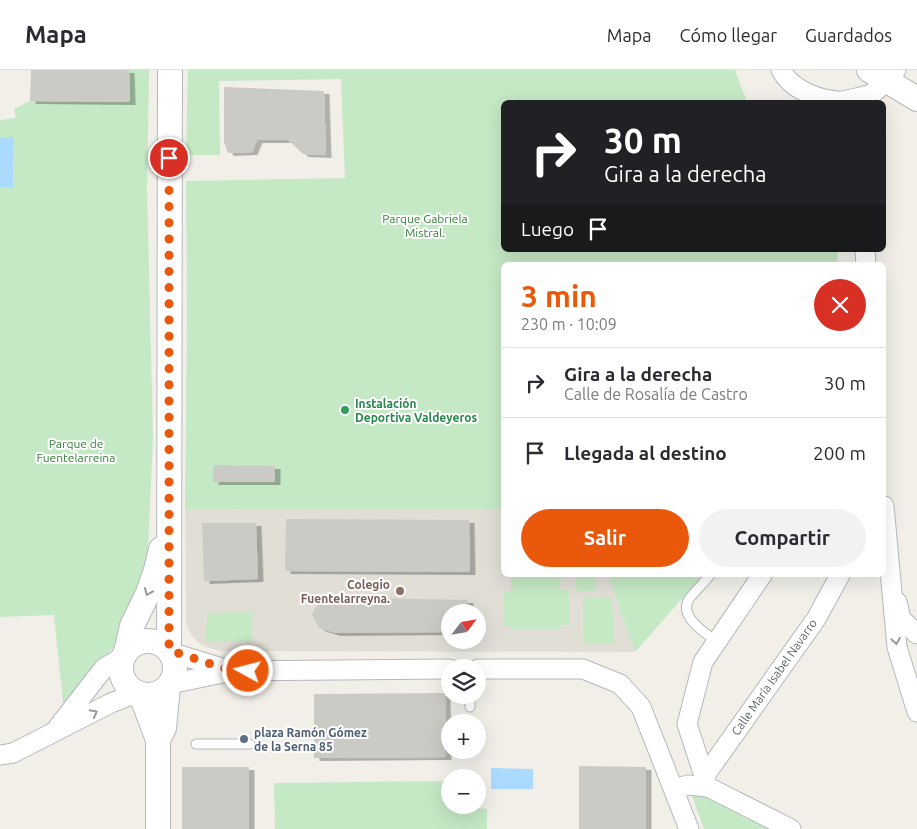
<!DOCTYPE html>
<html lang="es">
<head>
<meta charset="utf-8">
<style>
  body { margin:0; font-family:Ubuntu,sans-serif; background:#f2f2f3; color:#2b2b33; height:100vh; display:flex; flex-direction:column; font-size:19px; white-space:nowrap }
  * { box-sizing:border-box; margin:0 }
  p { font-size:16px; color:#7c7c81 }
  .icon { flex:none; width:28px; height:28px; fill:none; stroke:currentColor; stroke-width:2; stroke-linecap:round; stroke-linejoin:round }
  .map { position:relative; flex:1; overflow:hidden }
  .drawer { position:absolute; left:501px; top:192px; width:385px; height:315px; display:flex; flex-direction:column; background:#fff; border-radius:8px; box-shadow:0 5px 20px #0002 }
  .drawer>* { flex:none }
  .hud { position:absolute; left:501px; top:30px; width:385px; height:152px; border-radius:8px; box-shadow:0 5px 20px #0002; background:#202124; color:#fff; overflow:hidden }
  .needle { width:32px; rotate:59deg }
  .buttons { position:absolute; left:441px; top:534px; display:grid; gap:10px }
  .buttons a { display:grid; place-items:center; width:45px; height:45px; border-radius:50%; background:#fff; box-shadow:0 5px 20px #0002; font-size:25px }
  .pin { position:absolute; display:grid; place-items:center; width:42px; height:42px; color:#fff; margin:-21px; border:2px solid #fff; border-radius:50%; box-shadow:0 1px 5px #0007 }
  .me { position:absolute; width:55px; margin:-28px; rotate:277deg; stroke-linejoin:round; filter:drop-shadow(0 0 4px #0008) }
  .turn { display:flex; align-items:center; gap:18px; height:105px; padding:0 20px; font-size:22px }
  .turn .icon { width:65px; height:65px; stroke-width:2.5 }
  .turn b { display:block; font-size:35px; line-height:42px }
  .then { display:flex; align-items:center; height:48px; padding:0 20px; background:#0003; gap:10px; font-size:19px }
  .round { display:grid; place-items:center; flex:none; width:52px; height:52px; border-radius:26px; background:#f2f2f3 }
  .summary { display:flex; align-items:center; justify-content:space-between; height:85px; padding:0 20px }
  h1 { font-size:30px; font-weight:600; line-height:38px; color:#ea580c }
  .action { display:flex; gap:10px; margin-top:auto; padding:10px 20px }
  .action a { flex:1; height:58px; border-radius:30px; background:#ea580c; color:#fff; font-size:20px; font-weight:600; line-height:58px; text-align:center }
  .action a+a { background:#f2f2f3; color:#2b2b33 }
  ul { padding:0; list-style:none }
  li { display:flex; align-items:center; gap:15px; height:70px; padding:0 20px; border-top:1px solid #e1e1e2 }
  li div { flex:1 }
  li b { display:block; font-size:19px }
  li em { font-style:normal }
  header { display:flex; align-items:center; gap:30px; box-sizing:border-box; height:70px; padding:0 25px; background:#fff; border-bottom:1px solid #e1e1e2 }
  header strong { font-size:24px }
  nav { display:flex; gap:28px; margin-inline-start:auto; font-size:18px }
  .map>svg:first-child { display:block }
  .education { fill:#e1ded6; fill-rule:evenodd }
  .green { fill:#c5e8c5 }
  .water { fill:#aadaff }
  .building { fill:#cccac5; filter:url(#shadow) }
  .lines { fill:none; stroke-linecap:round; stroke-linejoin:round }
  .service-casing { stroke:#b5b8bc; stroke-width:11 }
  .minor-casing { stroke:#b5b8bc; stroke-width:21 }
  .tertiary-casing { stroke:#b5b8bc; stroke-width:26 }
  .service { stroke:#fff; stroke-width:9 }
  .minor { stroke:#fff; stroke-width:19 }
  .tertiary { stroke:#fff; stroke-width:24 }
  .oneway { stroke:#979a9d }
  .route { stroke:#ea580c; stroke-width:9; stroke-dasharray:0 16.2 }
  .leisure-dot { fill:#2e9e5b; stroke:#fff; stroke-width:2 }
  .education-dot { fill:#8d6e63; stroke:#fff; stroke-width:2 }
  .service-dot { fill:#5c6f8a; stroke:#fff; stroke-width:2 }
  .labels { text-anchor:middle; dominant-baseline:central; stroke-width:4; stroke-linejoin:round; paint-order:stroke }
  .park-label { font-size:12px; fill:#348238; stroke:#fff }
  .leisure-label { font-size:12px; font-weight:bold; fill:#27864d; stroke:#fff; text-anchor:start }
  .education-label { font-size:12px; font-weight:bold; fill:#785e54; stroke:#fff; text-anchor:end }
  .street-label { font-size:12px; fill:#5f6368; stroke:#fff }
  .service-label { font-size:12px; font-weight:bold; fill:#4e5e75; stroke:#fff; text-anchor:start }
</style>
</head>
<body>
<header>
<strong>Mapa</strong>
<nav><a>Mapa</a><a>Cómo llegar</a><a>Guardados</a></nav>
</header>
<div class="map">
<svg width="917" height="759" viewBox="0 0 917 759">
  <defs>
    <filter id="shadow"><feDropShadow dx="5.5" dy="3" stdDeviation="0" flood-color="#0004"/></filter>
  </defs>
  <rect width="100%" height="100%" fill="#f1efe8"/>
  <path class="education" d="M 504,439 L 504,505 L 608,505 L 635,582 L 219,581 L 201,575 L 191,565 L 186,553 L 185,440 ZM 450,542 L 478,542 L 478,570 L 450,570 Z"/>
  <g class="green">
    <path d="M 129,0 L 149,0 L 147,119 L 153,368 L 147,502 L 118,571 L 64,642 L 54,545 L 0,547 L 0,117 L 13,117 L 14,67 L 0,67 L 0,50 L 16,48 L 14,39 L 30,31 L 130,32 Z"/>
    <path d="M 188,0 L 735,0 L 747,32 L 504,32 L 504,180 L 837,180 L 838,195 L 504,195 L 504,439 L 185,440 L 187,242 L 186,111 L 345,108 L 341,9 L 219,11 L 220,85 L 186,85 Z"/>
    <path d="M 511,505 L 561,505 L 560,520 L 569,520 L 569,555 L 560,555 L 559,560 L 511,560 L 511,556 L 504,556 L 504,521 L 511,521 Z"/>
    <path d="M 576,505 L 596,505 L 596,521 L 576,522 Z"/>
    <path d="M 608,505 L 703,505 L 635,582 Z"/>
    <path d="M 612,527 L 614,574 L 584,574 L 583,528 Z"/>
    <path d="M 251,542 L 251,571 L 206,572 L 207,543 Z"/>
    <path d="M 450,711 L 450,735 L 487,739 L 487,759 L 275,759 L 274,713 Z"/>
    <path d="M 688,715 L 791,759 L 704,759 Z"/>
  </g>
  <g class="water">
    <path d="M 0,67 L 14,67 L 13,117 L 0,117 Z"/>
    <path d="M 491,698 L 533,699 L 533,719 L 491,719 Z"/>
  </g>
  <g class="building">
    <path d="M 31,0 L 129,0 L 130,32 L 30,31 Z"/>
    <path d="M 224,17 L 324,21 L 326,85 L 303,84 L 288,70 L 257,70 L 252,82 L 228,83 L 224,72 Z"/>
    <path d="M 214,395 L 275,396 L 275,412 L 213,412 Z"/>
    <path d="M 286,449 L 469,450 L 470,502 L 285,501 Z"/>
    <path d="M 202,453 L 256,453 L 258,509 L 204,511 Z"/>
    <path d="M 323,527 L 468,530 L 468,542 L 450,542 L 450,562 L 335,563 L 319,558 L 312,545 L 315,538 L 321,533 Z"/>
    <path d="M 445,623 L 446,687 L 314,688 L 314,624 Z"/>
    <path d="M 579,696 L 646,697 L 646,759 L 579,759 Z"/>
    <rect x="182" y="697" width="67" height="62"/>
  </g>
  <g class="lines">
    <g class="service-casing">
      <g id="service">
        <path d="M 710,505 C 704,513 695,521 689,529 C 678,547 706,563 717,572"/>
        <path d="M 470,637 L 470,625"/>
        <path d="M 196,674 L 250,674"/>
      </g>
    </g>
    <g class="minor-casing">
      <g id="minor">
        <path d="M 781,0 C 791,19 816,29 837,31 C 843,32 865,26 871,24 C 881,18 889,9 896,0"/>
        <path d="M 865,180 L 866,195"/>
        <path d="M 884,436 L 897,577 L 917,642"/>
        <path d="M 897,532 L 901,549 L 917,564"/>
        <path d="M 170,582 L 232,601"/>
        <path d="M 478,599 L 583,599 L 620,614 L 641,637 L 689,759"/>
        <path d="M 170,614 L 232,601 L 450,599"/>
        <path d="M 55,661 L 104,598 L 123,587"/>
        <path d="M 0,685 L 13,683 L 111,633 L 137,623"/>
        <path d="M 704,707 L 816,549 L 840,505"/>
        <path d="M 707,715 L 687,654 L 703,592 L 762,505"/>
        <path d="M 674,719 L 688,715 L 708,717 L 791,759"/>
      </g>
    </g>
    <g class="tertiary-casing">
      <g id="tertiary">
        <path d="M 869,0 L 917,29"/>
        <circle cx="148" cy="598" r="27"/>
        <path d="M 169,580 L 170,0"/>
        <path d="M 126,582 L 132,556 L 148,523 L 156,500 L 161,479"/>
        <path d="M 141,625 L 158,670 L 158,759"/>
        <path d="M 158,670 L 164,658 L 168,617"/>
      </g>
    </g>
    <use href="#service" class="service"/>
    <use href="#minor" class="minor"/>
    <use href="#tertiary" class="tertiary"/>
  </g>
  <defs><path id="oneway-chevron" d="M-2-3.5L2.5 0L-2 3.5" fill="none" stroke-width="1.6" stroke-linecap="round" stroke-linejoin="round" transform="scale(1.25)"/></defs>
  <g class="oneway">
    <use href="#oneway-chevron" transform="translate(148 522) rotate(112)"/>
    <use href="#oneway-chevron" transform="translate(896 571) rotate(81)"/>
    <use href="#oneway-chevron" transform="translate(94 643) rotate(-28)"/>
  </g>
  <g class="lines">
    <path class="route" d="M 169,88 L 169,580 L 232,601 L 248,601"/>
  </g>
  <circle class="leisure-dot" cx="345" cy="340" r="5"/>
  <circle class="education-dot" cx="400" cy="521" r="5"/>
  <circle class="service-dot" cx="244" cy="669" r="5"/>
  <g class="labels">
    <g class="park-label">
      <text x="425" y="148">Parque Gabriela<tspan x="425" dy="14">Mistral.</tspan></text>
      <text x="76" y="373">Parque de<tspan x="76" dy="14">Fuentelarreina</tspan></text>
    </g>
    <g class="leisure-label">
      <text x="355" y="333">Instalación<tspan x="355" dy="14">Deportiva Valdeyeros</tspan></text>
    </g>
    <g class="education-label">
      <text x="390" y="514">Colegio<tspan x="390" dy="14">Fuentelarreyna.</tspan></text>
    </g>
    <g class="street-label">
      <text transform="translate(774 607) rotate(-55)">Calle María Isabel Navarro</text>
    </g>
    <g class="service-label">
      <text x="254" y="662">plaza Ramón Gómez<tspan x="254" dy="14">de la Serna 85</tspan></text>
    </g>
  </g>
</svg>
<div class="buttons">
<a><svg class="needle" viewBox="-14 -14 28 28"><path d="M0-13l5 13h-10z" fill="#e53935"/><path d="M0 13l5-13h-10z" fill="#7c7c81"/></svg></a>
<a><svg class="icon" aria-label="layers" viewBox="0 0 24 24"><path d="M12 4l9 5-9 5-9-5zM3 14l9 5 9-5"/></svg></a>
<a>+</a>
<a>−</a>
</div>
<div class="pin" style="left:169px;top:88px;background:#d93025"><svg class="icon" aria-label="arrive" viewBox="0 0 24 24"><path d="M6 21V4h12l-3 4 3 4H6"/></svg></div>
<svg class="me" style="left:248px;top:601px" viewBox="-20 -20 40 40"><circle r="17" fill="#ea580c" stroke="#fff" stroke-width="3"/><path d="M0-11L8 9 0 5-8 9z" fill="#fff"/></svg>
<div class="hud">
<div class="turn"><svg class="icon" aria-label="right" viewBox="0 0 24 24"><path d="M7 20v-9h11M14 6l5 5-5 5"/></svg><div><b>30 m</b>Gira a la derecha</div></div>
<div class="then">Luego<svg class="icon" aria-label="arrive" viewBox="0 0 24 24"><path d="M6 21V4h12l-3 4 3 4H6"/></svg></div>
</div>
<section class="drawer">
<div class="summary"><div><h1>3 min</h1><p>230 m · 10:09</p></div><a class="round" style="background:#d93025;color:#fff"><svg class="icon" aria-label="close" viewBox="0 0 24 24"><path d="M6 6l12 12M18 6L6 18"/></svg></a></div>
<ul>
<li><svg class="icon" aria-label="right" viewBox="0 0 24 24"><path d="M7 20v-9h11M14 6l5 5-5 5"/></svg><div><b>Gira a la derecha</b><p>Calle de Rosalía de Castro</p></div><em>30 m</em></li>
<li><svg class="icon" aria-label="arrive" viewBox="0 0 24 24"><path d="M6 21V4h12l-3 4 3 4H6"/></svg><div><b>Llegada al destino</b></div><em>200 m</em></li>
</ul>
<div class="action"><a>Salir</a><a>Compartir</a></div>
</section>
</div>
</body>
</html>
